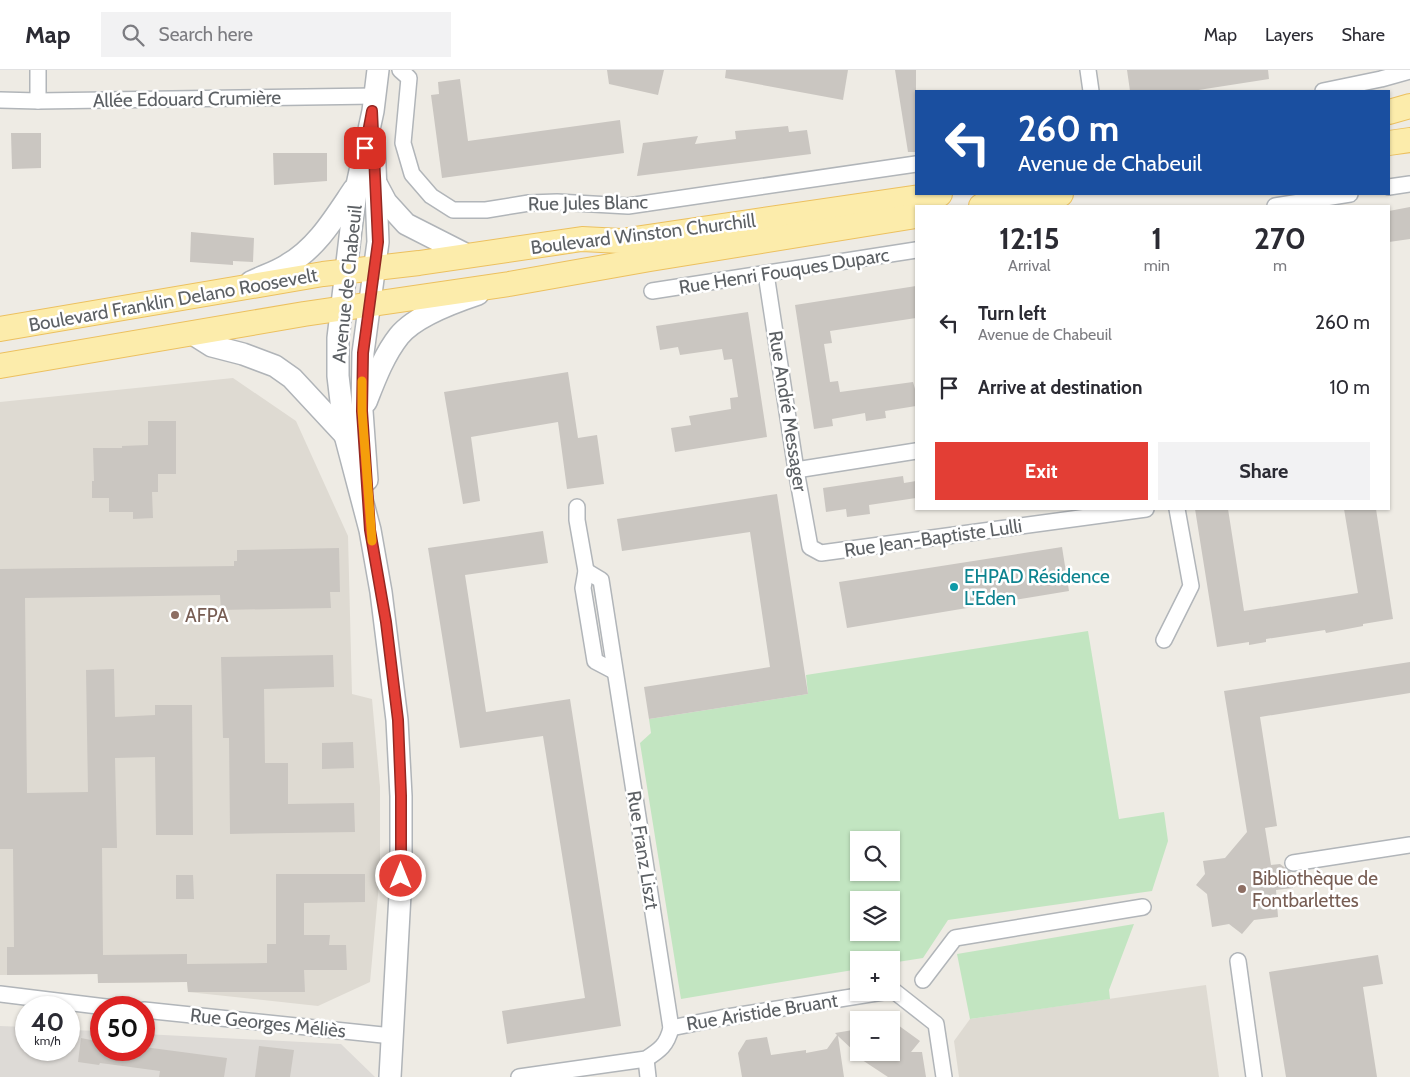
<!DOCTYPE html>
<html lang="en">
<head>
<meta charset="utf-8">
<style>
  body { margin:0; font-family:Cabin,sans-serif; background:#f2f2f3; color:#2b2b33; height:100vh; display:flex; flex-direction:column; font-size:19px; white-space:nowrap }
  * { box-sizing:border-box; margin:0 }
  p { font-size:16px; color:#7c7c81 }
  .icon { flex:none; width:28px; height:28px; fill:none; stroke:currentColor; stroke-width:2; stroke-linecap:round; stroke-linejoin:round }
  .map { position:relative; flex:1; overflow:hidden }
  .details { position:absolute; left:915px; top:135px; width:475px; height:305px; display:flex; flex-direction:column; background:#fff; border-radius:0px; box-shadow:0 1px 4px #0004 }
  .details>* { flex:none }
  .guide { position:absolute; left:915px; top:20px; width:475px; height:105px; border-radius:0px; box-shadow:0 1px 4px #0004; background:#1a4fa0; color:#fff; overflow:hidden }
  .tools { position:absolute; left:850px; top:761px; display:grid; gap:10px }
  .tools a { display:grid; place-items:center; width:50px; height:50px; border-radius:0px; background:#fff; box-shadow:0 1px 4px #0004; font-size:25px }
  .speed { position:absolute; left:15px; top:926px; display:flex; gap:10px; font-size:25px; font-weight:700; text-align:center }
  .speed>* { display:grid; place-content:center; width:65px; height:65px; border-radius:50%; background:#fff; box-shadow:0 1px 4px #0004; line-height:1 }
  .speed small { font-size:12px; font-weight:400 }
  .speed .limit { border:8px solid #d22; background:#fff; color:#111 }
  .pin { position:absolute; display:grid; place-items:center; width:42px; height:42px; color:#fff; margin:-21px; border-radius:10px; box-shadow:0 2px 8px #0006 }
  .me { position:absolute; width:55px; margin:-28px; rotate:0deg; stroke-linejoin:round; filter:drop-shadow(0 0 4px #0008) }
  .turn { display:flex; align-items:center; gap:18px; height:105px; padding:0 20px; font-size:22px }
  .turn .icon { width:65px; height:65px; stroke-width:2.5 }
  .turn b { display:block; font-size:35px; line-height:42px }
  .eta { display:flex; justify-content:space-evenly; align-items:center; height:85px; text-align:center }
  .eta b { font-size:30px; font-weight:700; line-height:35px }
  .cta { display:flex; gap:10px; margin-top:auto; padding:10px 20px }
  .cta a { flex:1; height:58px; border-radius:0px; background:#e33e35; color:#fff; font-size:20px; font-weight:700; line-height:58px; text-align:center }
  .cta a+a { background:#f2f2f3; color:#2b2b33 }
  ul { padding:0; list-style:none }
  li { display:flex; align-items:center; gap:15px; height:65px; padding:0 20px }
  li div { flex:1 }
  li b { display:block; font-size:19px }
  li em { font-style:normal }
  header { display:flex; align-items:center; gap:30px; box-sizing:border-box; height:70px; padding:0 25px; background:#fff; border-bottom:1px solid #e1e1e2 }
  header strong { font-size:24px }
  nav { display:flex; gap:28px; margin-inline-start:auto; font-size:18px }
  .search { width:350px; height:45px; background:#f2f2f3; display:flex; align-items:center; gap:12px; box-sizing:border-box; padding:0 18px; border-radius:0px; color:#7c7c81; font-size:19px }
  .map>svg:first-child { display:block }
  .industrial { fill:#dddad6 }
  .education { fill:#dedad2 }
  .green { fill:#c2e5c1; fill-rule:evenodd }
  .building { fill:#cac6c1 }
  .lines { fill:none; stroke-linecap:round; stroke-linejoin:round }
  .street-casing { stroke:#b1b5b9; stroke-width:18 }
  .secondary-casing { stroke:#b0b4b8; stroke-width:24 }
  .primary-casing { stroke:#ecc05f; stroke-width:26 }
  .street { stroke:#fff; stroke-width:15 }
  .secondary { stroke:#fff; stroke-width:21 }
  .primary { stroke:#fcecab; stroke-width:24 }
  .route-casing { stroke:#942822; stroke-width:12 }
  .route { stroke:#e33e35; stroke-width:9 }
  .slow { stroke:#f59e0b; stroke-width:9 }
  .culture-dot { fill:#0f9aa8; stroke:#fff; stroke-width:2 }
  .education-dot { fill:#8d6e63; stroke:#fff; stroke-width:2 }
  .labels { text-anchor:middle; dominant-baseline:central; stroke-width:5; stroke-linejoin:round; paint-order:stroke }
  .street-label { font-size:19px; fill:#5c6064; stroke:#fff }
  .culture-label { font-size:19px; fill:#0d838f; stroke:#fff; text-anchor:start }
  .education-label { font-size:19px; fill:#785e54; stroke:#fff; text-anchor:start }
</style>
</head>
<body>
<header>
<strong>Map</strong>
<div class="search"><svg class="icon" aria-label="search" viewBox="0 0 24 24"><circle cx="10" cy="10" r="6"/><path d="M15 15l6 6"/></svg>Search here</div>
<nav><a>Map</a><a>Layers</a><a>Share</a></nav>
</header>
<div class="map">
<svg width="1410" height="1007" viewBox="0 0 1410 1007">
  <rect width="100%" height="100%" fill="#eeebe4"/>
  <path class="industrial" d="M 0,956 L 26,957 L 26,980 L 69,980 L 69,960 L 101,961 L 101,980 L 144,980 L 144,964 L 341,974 L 375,1007 L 0,1007 Z"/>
  <g class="education">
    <path d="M 233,308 L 296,351 L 348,466 L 352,624 L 372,629 L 380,717 L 380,803 L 370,912 L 318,936 L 188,922 L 187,912 L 98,913 L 97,904 L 0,905 L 0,332 Z"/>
    <path d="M 1206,915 L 1219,1007 L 959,1007 L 954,971 L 970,949 Z"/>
  </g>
  <g class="green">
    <path d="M 1088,561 L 1119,749 L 1164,742 L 1168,771 L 1152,821 L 948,850 L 923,888 L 891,893 L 891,890 L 859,890 L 859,899 L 681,929 L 640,673 L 651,663 L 649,649 L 808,624 L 806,605 ZM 859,770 L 891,770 L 891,802 L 859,802 ZM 859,830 L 891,830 L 891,862 L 859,862 Z"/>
    <path d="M 1134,854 L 1109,920 L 1110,929 L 970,949 L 957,884 Z"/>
  </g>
  <g class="building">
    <path d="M 607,0 L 664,0 L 658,25 L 609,14 Z"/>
    <path d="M 726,0 L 848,0 L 843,30 L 725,8 Z"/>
    <path d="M 895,0 L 916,0 L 916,82 L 908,82 Z"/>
    <path d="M 1127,0 L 1268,0 L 1269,9 L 1192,21 L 1130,21 Z"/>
    <path d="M 460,9 L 468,71 L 620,50 L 624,83 L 442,108 L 431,25 L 439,24 L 438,12 Z"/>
    <path d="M 788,56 L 789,62 L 807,60 L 811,84 L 637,106 L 643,73 L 698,66 L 695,74 L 736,69 L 735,61 Z"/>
    <path d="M 11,63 L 41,63 L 41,98 L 12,99 Z"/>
    <path d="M 273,83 L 327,83 L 327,111 L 274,115 Z"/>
    <path d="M 1410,137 L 1410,169 L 1389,172 L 1389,141 Z"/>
    <path d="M 191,162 L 254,168 L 253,192 L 233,191 L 233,195 L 190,192 Z"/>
    <path d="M 916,216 L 916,248 L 830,261 L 832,273 L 824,274 L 830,312 L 838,311 L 840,322 L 913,312 L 915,319 L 916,319 L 916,336 L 885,341 L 886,348 L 866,351 L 865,343 L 832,349 L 833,356 L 814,359 L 795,235 Z"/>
    <path d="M 748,242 L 767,367 L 675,382 L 671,358 L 691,355 L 689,346 L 731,339 L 730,328 L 738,327 L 732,289 L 724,290 L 722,279 L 680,285 L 678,277 L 660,280 L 656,256 Z"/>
    <path d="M 568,302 L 578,368 L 597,365 L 604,414 L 567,419 L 558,352 L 471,367 L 480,431 L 463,434 L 444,322 Z"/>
    <path d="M 148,351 L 176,351 L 176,404 L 158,404 L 158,422 L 152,422 L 153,448 L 133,449 L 133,442 L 109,442 L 109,428 L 92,428 L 92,411 L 94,411 L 93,378 L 122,378 L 122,376 L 148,375 Z"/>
    <path d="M 903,406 L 904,413 L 916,411 L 916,428 L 869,435 L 870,444 L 847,447 L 846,439 L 826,442 L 823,418 Z"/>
    <path d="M 777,424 L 808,624 L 649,649 L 644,617 L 770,597 L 750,462 L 622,481 L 617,449 Z"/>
    <path d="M 1195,439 L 1228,439 L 1244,541 L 1358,523 L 1344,439 L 1376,439 L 1393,549 L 1363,554 L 1363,556 L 1326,563 L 1325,560 L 1266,569 L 1266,572 L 1249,575 L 1249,572 L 1217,577 Z"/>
    <path d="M 543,461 L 548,493 L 465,505 L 486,642 L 570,629 L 621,956 L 507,974 L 502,941 L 585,928 L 543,666 L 460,678 L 428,478 Z"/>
    <path d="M 1062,477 L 1069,521 L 847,558 L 839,512 Z"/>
    <path d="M 339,478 L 340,522 L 330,522 L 331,538 L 221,540 L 220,525 L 25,528 L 27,723 L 88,722 L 86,600 L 114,599 L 115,647 L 155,645 L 155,635 L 192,635 L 193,765 L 156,765 L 155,687 L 115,688 L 117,778 L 102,778 L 103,885 L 187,884 L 187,894 L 267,893 L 267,874 L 276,874 L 276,804 L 365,804 L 365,832 L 304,833 L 304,865 L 330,865 L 329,875 L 346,875 L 347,900 L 304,900 L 305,922 L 188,922 L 187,912 L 98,913 L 98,904 L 7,905 L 7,877 L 14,877 L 13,779 L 0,779 L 0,499 L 234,496 L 234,491 L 237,491 L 237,480 Z"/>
    <path d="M 333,585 L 334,617 L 264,619 L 265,693 L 288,693 L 288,734 L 354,733 L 355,762 L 230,764 L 229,668 L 223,668 L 221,587 Z"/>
    <path d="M 1410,592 L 1410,623 L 1260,647 L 1277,756 L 1265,758 L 1271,795 L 1280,794 L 1291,802 L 1293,818 L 1276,820 L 1278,847 L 1254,850 L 1242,864 L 1229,854 L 1212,857 L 1207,824 L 1196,815 L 1205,804 L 1203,791 L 1225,788 L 1247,762 L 1224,621 Z"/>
    <path d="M 353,672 L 354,698 L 322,699 L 322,673 Z"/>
    <path d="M 176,805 L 193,805 L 194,829 L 176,829 Z"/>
    <path d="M 1378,885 L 1383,914 L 1363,917 L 1377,1007 L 1286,1007 L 1269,902 Z"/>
    <path d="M 891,950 L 920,971 L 911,982 L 922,982 L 926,1007 L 888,1007 L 850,982 L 855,982 L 838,966 L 844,1007 L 742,1007 L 738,983 L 746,970 L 767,967 L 771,985 L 806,980 L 806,983 L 827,979 L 837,965 L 835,963 L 859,959 L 859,982 L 891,982 Z"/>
    <path d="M 81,968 L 101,972 L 101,980 L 144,980 L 144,977 L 227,988 L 224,1007 L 159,1007 L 160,1001 L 100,993 L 99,995 L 78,992 Z"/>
    <path d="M 259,976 L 294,980 L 290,1007 L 255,1007 Z"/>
  </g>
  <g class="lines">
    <g class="street-casing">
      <g id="street">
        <path d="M 400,0 L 409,8 L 403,73 L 412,104 L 431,126 L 453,140 L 486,140 L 529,133 L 557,132 L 628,136 L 916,94"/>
        <path d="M 1088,0 L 1091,21"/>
        <path d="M 1323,21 L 1381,9 L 1410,1"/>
        <path d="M 0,30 L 38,31 L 375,26"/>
        <path d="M 38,31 L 38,0"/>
        <path d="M 1389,117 L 1410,114"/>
        <path d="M 1275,136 L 1350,124"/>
        <path d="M 766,204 L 796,400 L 810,477 L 821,483 L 1146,439"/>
        <path d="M 652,221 L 916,180"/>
        <path d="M 796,400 L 916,381"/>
        <path d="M 577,437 L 577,450 L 586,501 L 583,518 L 595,591 L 614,601"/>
        <path d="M 1164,570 L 1191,516 L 1177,439"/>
        <path d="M 1293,793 L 1410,775"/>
        <path d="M 1238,891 L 1254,1007"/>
        <path d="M 923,910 L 955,868 L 1143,837"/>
        <path d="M 891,921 L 894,921 L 936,954 L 944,1007"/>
        <path d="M 0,924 L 114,938"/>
        <path d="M 144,940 L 392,966"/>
        <path d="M 671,958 L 721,948 L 883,922"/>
        <path d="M 646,989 L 648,1007"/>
        <path d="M 519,1007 L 646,989 C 660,980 667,975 671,958 L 601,510 L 586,501"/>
      </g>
    </g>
    <g class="secondary-casing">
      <g id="secondary">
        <path d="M 378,0 L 373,41 L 357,115 L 351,159 L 338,268 L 338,306 L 345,365 L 370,460 L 381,522 L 397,650 L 401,726 L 401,806 L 390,1007"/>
        <path d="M 377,115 L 386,132 L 406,154 L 469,186"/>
        <path d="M 251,212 C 263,206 276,202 287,195 C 317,178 335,147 354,119"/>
        <path d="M 193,264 L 212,276 L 243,284 L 275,296 L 292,308 L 345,365"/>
        <path d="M 366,332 C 375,309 384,285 399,266 C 415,246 454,232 478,224"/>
        <path d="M 367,410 L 362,341 L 363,283 L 378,172 L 374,71"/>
      </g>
    </g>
    <g class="primary-casing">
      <g id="primary">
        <path d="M 1389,42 L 1410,36"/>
        <path d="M 1389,73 L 1410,70"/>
        <path d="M 981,136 L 1061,124"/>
        <path d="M 0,259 L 323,204 L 419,193 L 582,169 L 621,171 L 940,124"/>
        <path d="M 0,296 L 304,244 L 509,214 L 650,189 L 916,146"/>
      </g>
    </g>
    <use href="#street" class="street"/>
    <use href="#secondary" class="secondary"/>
    <use href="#primary" class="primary"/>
  </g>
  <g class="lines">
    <g class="route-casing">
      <path id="route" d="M 365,78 L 372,41 L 378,172 L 363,283 L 362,341 L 370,460 L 386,552 L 398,650 L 401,726 L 401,806"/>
    </g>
    <use href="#route" class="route"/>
    <path class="slow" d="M 362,311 L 362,341 L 372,471"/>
  </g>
  <circle class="culture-dot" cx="954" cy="517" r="5"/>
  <g class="education-dot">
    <circle cx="175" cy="545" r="5"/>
    <circle cx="1242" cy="819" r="5"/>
  </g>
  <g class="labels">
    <g class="street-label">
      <text transform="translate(187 29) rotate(-1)">Allée Edouard Crumière</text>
      <text transform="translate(588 133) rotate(-1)">Rue Jules Blanc</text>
      <text transform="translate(643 164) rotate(-7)">Boulevard Winston Churchill</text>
      <text transform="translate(784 201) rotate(-9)">Rue Henri Fouques Duparc</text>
      <text transform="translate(347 214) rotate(-84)">Avenue de Chabeuil</text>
      <text transform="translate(173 230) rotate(-10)">Boulevard Franklin Delano Roosevelt</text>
      <text transform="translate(788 341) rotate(81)">Rue André Messager</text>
      <text transform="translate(933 468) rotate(-8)">Rue Jean-Baptiste Lulli</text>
      <text transform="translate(643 780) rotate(81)">Rue Franz Liszt</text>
      <text transform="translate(762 942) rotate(-9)">Rue Aristide Bruant</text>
      <text transform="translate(268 953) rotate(6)">Rue Georges Méliès</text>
    </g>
    <g class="culture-label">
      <text x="964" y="506">EHPAD Résidence<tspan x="964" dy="22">L'Eden</tspan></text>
    </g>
    <g class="education-label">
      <text x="185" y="545">AFPA</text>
      <text x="1252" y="808">Bibliothèque de<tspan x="1252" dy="22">Fontbarlettes</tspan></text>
    </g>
  </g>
</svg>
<div class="tools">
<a><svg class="icon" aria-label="search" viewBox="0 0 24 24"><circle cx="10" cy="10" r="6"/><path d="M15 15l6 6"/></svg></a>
<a><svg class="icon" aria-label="layers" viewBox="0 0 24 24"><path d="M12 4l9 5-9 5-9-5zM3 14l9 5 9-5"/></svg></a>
<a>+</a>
<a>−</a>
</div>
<div class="speed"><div>40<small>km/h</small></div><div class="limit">50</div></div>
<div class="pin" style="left:365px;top:78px;background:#d93025"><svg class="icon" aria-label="arrive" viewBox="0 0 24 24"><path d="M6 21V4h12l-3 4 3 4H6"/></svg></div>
<svg class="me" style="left:401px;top:806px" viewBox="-20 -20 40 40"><circle r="17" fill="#e33e35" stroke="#fff" stroke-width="3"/><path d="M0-11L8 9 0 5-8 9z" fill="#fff"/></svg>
<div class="guide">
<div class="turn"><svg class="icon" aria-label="left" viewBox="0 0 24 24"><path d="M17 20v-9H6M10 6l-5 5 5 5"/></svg><div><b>260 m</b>Avenue de Chabeuil</div></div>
</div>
<section class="details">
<div class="eta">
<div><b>12:15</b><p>Arrival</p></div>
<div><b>1</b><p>min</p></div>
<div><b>270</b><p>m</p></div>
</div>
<ul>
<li><svg class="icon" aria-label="left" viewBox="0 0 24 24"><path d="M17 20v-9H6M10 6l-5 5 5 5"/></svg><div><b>Turn left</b><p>Avenue de Chabeuil</p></div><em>260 m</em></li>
<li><svg class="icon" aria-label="arrive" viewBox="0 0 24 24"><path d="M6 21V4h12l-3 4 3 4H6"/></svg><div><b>Arrive at destination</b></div><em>10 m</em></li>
</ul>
<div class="cta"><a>Exit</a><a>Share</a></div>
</section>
</div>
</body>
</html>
